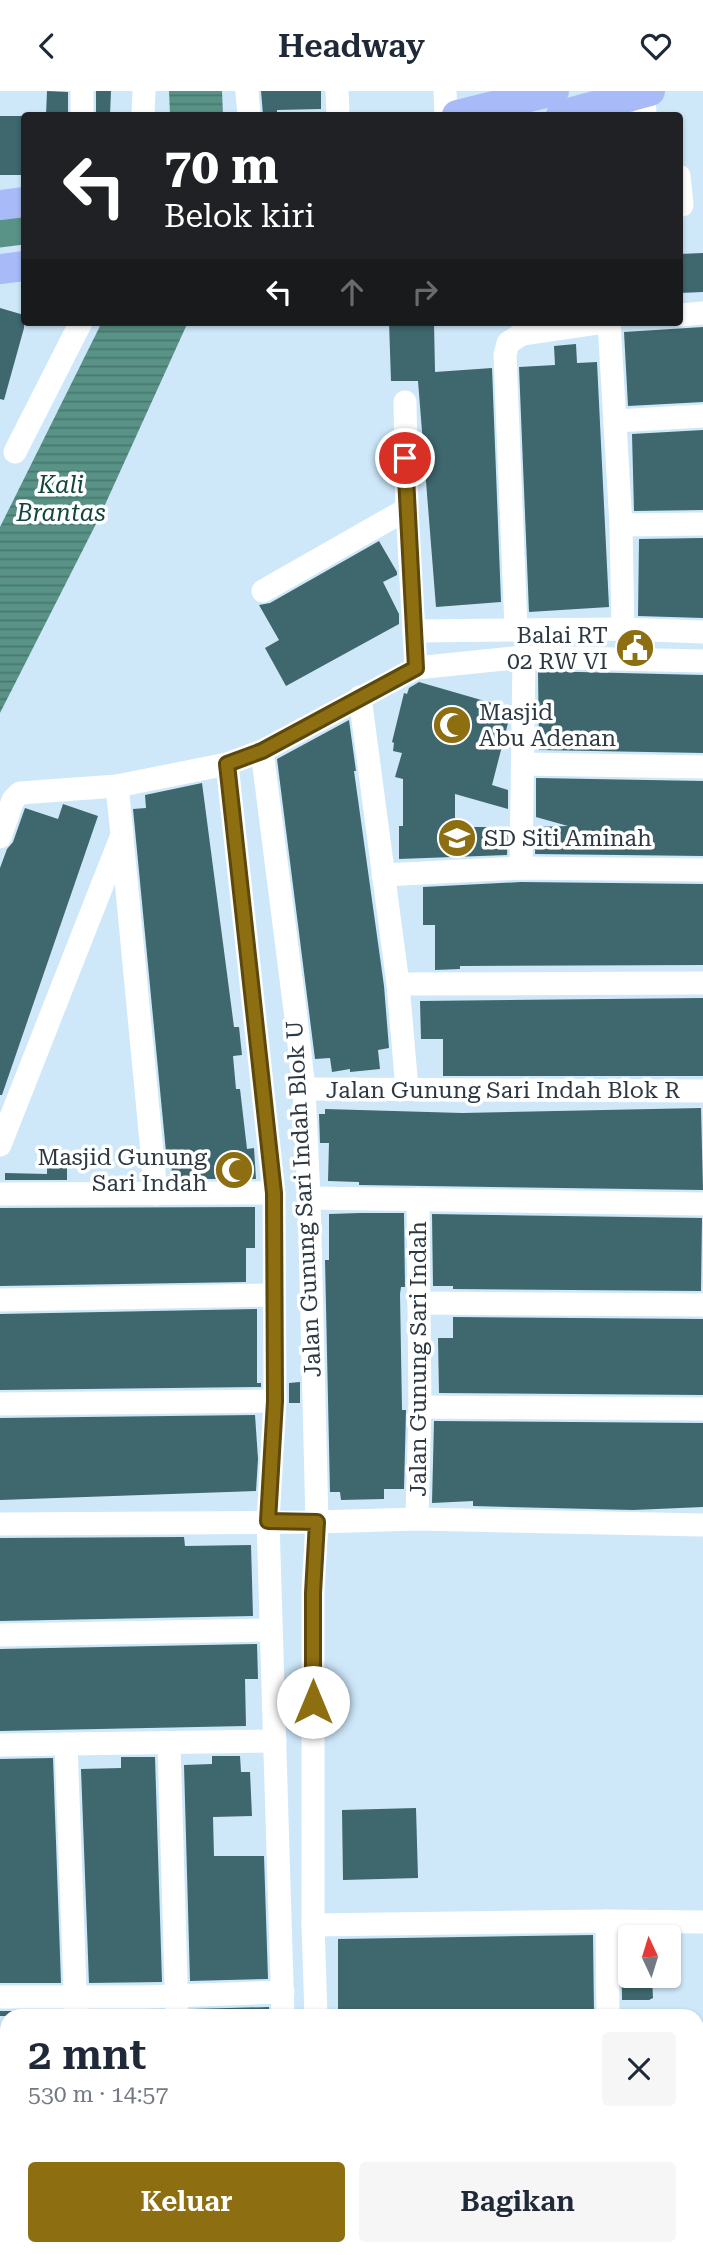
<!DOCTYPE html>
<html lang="id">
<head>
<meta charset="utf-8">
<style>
  body { margin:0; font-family:"Roboto Serif",serif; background:#f6f6f7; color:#1f2937; height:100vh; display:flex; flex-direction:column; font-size:26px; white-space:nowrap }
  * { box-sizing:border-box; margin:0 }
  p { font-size:23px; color:#747a83 }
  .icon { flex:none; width:38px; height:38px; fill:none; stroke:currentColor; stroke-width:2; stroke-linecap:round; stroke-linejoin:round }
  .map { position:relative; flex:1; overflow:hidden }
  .panel { position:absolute; left:0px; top:1918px; width:704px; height:247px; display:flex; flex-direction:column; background:#fff; border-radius:21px 21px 0 0; box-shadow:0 2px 5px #0004 }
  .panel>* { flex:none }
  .top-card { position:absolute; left:21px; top:21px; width:662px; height:214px; border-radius:7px; box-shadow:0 2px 5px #0004; background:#202124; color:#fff; overflow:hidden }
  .needle { width:46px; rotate:356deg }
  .fabs { position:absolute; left:618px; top:1834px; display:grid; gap:14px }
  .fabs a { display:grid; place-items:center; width:63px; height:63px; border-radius:7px; background:#fff; box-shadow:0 2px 5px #0004; font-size:35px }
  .pin { position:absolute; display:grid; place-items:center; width:60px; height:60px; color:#fff; margin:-30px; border:4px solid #fff; border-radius:50%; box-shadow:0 2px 7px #0007 }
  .me { position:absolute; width:77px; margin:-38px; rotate:0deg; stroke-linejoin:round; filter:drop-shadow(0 0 5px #0008) }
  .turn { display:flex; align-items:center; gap:24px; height:147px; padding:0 28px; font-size:32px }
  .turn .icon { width:91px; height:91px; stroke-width:2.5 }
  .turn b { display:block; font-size:49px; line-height:60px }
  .lanes { display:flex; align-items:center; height:66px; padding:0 28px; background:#0003; justify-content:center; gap:35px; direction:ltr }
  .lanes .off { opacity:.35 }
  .round { display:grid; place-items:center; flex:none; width:74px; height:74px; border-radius:7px; background:#f6f6f7 }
  .summary { display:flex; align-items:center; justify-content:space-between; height:119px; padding:0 28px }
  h1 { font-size:42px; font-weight:600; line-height:52px }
  .button { display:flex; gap:14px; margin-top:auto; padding:14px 28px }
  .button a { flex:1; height:80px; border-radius:7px; background:#8d6e11; color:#fff; font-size:28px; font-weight:600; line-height:80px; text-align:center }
  .button a+a { background:#f6f6f7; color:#1f2937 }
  header { display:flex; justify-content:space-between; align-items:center; height:91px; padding:0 28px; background:#fff; font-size:32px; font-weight:600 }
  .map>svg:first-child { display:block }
  .water { fill:url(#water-rules) }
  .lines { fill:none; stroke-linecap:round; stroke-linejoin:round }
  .river { stroke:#599286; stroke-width:33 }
  .building { fill:#3e676e }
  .minor { stroke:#fff; stroke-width:23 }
  .major { stroke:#a8bbf8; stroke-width:30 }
  .route-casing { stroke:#5c480b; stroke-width:18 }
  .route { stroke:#8d6e11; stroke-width:12 }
  .labels { text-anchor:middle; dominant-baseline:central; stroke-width:7; stroke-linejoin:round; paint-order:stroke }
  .poi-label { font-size:23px; fill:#2c3942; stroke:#fff; text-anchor:end }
  .street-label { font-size:23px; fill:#2c3942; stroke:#fff }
  .water-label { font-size:24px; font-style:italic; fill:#13463d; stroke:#fff }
</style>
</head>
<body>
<header><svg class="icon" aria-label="back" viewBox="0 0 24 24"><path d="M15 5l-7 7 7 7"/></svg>Headway<svg class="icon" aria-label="heart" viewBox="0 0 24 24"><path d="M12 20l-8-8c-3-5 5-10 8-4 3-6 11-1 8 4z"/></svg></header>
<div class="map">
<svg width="703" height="2164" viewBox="0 0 703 2164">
  <defs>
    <pattern id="water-rules" width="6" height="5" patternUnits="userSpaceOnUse" patternTransform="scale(1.75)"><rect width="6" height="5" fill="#599286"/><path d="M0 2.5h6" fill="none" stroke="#4a786f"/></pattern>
  </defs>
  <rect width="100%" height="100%" fill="#cee8fa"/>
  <g class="water">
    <path d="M 169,0 L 222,0 L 223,24 L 170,24 Z"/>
    <path d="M 102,231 L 188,231 L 99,427 L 0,622 L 0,436 Z"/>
  </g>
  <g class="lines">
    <path class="river" d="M 0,140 L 24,137"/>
  </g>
  <g class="building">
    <path d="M 47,0 L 68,1 L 68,24 L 46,24 Z"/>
    <path d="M 96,0 L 111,0 L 110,24 L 96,24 Z"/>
    <path d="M 261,0 L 321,0 L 321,18 L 277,19 L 277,24 L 263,24 Z"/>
    <rect x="0" y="25" width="24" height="59"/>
    <path d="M 703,162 L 703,201 L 679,202 L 679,163 Z"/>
    <path d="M 0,217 L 24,224 L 24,237 L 4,309 L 0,308 Z"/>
    <path d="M 389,231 L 434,231 L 435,281 L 492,277 L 501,511 L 436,516 L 418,290 L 391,290 Z"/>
    <path d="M 703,236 L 703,311 L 628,315 L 624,241 Z"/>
    <path d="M 576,253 L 577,272 L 597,271 L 609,516 L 529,521 L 519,276 L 555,274 L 554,255 Z"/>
    <path d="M 703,339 L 703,419 L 634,420 L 632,343 Z"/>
    <path d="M 703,447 L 703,527 L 638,525 L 639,448 Z"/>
    <path d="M 379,450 L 397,481 L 397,484 L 383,491 L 399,523 L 399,533 L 286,595 L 265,557 L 279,549 L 259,514 L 270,512 Z"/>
    <path d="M 538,580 L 703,584 L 703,662 L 539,659 Z"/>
    <path d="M 419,591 L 509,617 L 509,628 L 492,694 L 508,699 L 508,718 L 455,703 L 455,736 L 508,736 L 507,764 L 399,768 L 399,735 L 403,735 L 403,688 L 395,686 L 402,662 L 393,660 L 394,652 L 392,651 L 404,602 L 407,603 L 409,597 Z"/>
    <path d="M 349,629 L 356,680 L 354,680 L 384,895 L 389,957 L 378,959 L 380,978 L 350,981 L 350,978 L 332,981 L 330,967 L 315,968 L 277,668 Z"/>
    <path d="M 536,687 L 703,690 L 703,765 L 535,763 L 536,736 L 568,735 L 536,726 Z"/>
    <path d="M 202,692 L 234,936 L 239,936 L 242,964 L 233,965 L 236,998 L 240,998 L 247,1058 L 254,1057 L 256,1088 L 173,1088 L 169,1061 L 166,1061 L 133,718 L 146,717 L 145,704 Z"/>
    <path d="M 63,713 L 98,725 L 2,1004 L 0,1004 L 0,777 L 7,758 L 13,751 L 25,717 L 58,728 Z"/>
    <path d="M 521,791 L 703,793 L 703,874 L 460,875 L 460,878 L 435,879 L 435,834 L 423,834 L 423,796 Z"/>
    <path d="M 703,907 L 703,985 L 443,985 L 443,948 L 421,948 L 420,910 Z"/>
    <path d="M 701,1017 L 703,1099 L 359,1094 L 359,1091 L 328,1090 L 329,1052 L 320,1052 L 319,1023 L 325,1023 L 325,1018 L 462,1022 Z"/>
    <path d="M 47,1075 L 67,1075 L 67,1089 L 5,1089 L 5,1082 L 47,1083 Z"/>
    <path d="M 255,1116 L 255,1157 L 246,1157 L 246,1191 L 0,1195 L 0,1117 Z"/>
    <path d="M 360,1122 L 404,1122 L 405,1196 L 401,1196 L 400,1203 L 402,1319 L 406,1319 L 404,1398 L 384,1398 L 384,1408 L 341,1409 L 340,1401 L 330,1401 L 325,1169 L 329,1169 L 329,1123 Z"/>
    <path d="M 432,1123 L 702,1127 L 701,1200 L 453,1198 L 453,1195 L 433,1195 Z"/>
    <path d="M 257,1218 L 257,1292 L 261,1292 L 261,1296 L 0,1299 L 0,1223 Z"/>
    <path d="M 453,1226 L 703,1228 L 703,1304 L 439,1302 L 438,1247 L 453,1247 Z"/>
    <path d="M 300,1291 L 300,1312 L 289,1312 L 289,1292 Z"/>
    <path d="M 255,1324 L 258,1368 L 256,1400 L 0,1409 L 0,1327 Z"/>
    <path d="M 434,1330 L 703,1332 L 703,1416 L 633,1419 L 473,1415 L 473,1410 L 432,1412 Z"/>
    <path d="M 184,1446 L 185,1455 L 251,1454 L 253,1525 L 0,1530 L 0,1447 Z"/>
    <path d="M 257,1553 L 258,1588 L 245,1588 L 246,1635 L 0,1640 L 0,1558 Z"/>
    <path d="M 212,1665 L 240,1665 L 241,1681 L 250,1681 L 252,1725 L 213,1726 L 214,1765 L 264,1765 L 268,1888 L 190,1890 L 184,1674 L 212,1673 Z"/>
    <path d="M 121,1666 L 155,1666 L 162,1891 L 89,1892 L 81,1678 L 121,1677 Z"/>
    <path d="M 53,1667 L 61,1892 L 0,1892 L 0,1668 Z"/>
    <path d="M 416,1717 L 418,1787 L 343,1789 L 342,1719 Z"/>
    <path d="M 593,1844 L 594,1922 L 338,1925 L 338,1848 Z"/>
    <path d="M 621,1844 L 630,1844 L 630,1885 L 652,1885 L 653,1907 L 649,1909 L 622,1909 Z"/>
    <path d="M 269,1916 L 269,1925 L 191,1925 L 191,1918 Z"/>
    <path d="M 163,1919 L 163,1925 L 90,1925 L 90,1920 Z"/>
    <rect x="0" y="1920" width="62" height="5"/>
  </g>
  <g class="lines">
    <g class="minor">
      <path d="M 247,0 L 249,24"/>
      <path d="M 337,0 L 338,24"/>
      <path d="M 445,0 L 446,24"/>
      <path d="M 644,2 L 645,24"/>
      <path d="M 82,24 L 82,0"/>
      <path d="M 143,24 L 144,0"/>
      <path d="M 679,85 L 682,114"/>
      <path d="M 679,224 L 703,222"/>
      <path d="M 609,231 L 621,434 L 623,538"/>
      <path d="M 405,311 L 407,418 L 416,577"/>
      <path d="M 615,330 L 703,325"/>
      <path d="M 15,361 L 81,231"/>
      <path d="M 621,434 L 703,433"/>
      <path d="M 263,500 L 407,418"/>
      <path d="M 516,538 L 505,264 L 508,252 L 522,243 L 604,231"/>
      <path d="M 414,540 L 623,538 L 703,541"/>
      <path d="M 360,606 L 398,893 L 407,998"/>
      <path d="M 262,660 L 296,927 L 304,998 L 309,1107 L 317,1431 L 313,1501 L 313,1834 L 316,1925"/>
      <path d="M 227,673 L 274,1102 L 275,1310 L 268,1430 L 283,1925"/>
      <path d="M 523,673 L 703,676"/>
      <path d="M 0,746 L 13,709 L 20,702 L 117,695 L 227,673 L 262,660 L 416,577 L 524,566 L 703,570"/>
      <path d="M 122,747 L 156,1103"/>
      <path d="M 521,777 L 524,566"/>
      <path d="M 383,784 L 521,777 L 703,779"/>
      <path d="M 398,893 L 703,892"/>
      <path d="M 304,998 L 703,1000"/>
      <path d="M 0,1054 L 122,744 L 117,695"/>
      <path d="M 0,1103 L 274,1102"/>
      <path d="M 309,1107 L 703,1113"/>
      <path d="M 0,1209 L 274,1204"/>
      <path d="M 419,1212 L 703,1214"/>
      <path d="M 0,1313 L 275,1310"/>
      <path d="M 420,1316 L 703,1318"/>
      <path d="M 417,1428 L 420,1316 L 418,1108"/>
      <path d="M 0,1433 L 317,1431 L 417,1428 L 703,1434"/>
      <path d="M 0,1544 L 271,1539"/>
      <path d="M 66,1653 L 76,1925"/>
      <path d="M 169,1653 L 177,1925"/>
      <path d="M 0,1654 L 275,1650"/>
      <path d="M 607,1830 L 608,1925"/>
      <path d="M 313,1834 L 607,1830 L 703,1831"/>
      <path d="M 0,1906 L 143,1906 L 283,1901"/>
      <path d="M 0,2138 L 7,2138"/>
      <path d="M 323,2158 L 323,2164"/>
      <path d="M 433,2158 L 433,2164"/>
      <path d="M 527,2158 L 527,2164"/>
      <path d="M 613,2158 L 613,2164"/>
      <path d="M 288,2164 L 288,2158"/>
    </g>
    <g class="major">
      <path d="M 457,24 L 554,0"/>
      <path d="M 561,24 L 650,0"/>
      <path d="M 0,114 L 24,111"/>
      <path d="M 0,178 L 24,175"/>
    </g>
  </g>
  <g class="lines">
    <g class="route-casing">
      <path id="route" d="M 313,1611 L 313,1502 L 317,1431 L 268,1430 L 275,1310 L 274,1102 L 227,673 L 262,660 L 416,577 L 405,367"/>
    </g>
    <use href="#route" class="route"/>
  </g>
  <defs>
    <g id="civic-disc" transform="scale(2.0125)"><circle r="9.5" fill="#8d6e11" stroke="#fff"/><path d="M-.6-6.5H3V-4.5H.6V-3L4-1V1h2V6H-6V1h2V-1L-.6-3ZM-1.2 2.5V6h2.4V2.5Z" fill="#fff"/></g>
    <g id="mosque-disc" transform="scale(2.0125)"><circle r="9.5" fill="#8d6e11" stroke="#fff"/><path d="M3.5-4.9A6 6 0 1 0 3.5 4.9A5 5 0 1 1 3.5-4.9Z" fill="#fff"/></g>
    <g id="school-disc" transform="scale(2.0125)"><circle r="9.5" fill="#8d6e11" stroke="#fff"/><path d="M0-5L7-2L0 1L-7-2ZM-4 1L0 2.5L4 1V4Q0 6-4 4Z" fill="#fff"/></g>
  </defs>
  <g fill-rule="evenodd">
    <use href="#civic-disc" x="635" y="557"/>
    <use href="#mosque-disc" x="452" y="634"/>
    <use href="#school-disc" x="457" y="747"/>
    <use href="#mosque-disc" x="234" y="1079"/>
  </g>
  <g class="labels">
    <g class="poi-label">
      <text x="608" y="544">Balai RT<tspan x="608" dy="26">02 RW VI</tspan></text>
      <text x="479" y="621" text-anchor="start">Masjid<tspan x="479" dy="26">Abu Adenan</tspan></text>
      <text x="484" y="747" text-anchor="start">SD Siti Aminah</text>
      <text x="207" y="1066">Masjid Gunung<tspan x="207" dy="26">Sari Indah</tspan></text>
    </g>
    <g class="street-label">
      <text x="503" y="999">Jalan Gunung Sari Indah Blok R</text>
      <text transform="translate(304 1108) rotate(-93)">Jalan Gunung Sari Indah Blok U</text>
      <text transform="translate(418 1268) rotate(-90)">Jalan Gunung Sari Indah</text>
    </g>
    <g class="water-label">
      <text x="61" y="394">Kali<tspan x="61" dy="28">Brantas</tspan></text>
    </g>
  </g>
</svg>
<div class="fabs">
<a><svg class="needle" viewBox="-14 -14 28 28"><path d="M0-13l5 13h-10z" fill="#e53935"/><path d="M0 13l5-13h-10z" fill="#747a83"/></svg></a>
</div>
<div class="pin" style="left:405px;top:367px;background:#d93025"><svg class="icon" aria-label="arrive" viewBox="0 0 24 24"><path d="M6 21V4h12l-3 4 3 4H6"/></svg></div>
<svg class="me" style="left:313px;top:1611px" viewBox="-20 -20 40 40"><circle r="19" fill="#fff"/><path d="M0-13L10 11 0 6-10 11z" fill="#8d6e11"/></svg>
<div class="top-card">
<div class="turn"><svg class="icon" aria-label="left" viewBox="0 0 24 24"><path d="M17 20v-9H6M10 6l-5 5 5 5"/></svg><div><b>70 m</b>Belok kiri</div></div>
<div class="lanes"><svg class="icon" aria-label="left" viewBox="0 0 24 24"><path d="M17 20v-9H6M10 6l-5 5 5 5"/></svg><svg class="icon off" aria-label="ahead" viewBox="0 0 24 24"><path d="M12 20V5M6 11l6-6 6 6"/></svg><svg class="icon off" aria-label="right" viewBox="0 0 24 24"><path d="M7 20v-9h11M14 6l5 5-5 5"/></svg></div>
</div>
<section class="panel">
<div class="summary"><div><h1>2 mnt</h1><p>530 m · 14:57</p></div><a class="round"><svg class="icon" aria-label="close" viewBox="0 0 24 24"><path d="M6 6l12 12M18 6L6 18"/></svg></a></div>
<div class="button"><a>Keluar</a><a>Bagikan</a></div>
</section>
</div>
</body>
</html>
